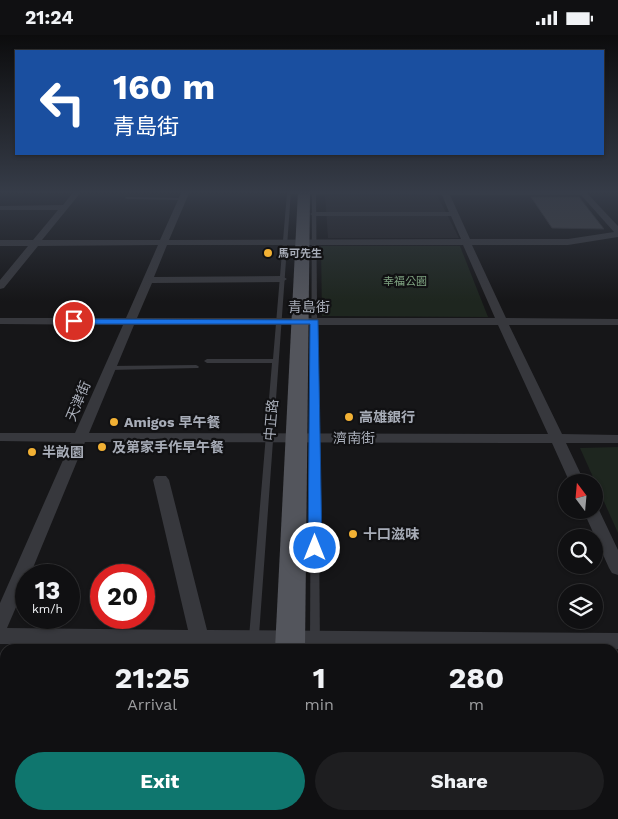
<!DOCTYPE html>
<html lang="en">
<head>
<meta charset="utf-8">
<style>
  body { margin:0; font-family:"Work Sans","Noto Sans TC",sans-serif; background:#1e1e20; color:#f1f3f6; height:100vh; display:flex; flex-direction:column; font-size:19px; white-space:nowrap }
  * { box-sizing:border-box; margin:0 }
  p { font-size:16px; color:#9c9d9f }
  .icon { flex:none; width:28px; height:28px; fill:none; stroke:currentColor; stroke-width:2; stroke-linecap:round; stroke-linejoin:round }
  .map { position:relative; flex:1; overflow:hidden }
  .panel { position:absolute; left:0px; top:609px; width:619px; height:176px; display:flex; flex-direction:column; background:#101012; border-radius:15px 15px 0 0; box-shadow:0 1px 4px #0004,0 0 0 1px #303032 }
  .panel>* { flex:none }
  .guide { position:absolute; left:15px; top:15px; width:589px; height:105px; border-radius:0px; box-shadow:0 1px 4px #0004,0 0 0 1px #303032; background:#1a4fa0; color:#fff; overflow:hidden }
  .needle { width:32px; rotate:344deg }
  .controls { position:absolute; left:558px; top:439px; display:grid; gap:10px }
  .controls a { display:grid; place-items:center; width:45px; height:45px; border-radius:50%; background:#101012; box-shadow:0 1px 4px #0004,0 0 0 1px #303032; font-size:25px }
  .speed { position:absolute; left:15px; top:529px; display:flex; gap:10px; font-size:25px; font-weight:700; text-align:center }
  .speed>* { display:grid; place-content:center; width:65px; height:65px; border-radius:50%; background:#101012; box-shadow:0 1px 4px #0004,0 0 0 1px #303032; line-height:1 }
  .speed small { font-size:12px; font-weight:400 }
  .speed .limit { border:8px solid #d22; background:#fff; color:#111 }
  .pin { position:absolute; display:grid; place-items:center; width:42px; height:42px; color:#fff; margin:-21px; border:2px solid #fff; border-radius:50%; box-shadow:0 1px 5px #0007 }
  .me { position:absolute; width:55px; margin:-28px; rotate:0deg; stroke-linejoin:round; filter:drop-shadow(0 0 4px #0008) }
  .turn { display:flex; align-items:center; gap:18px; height:105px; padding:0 15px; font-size:22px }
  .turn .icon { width:65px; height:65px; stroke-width:2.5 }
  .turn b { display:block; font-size:35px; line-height:42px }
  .eta { display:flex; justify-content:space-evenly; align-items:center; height:85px; text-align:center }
  .eta b { font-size:30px; font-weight:700; line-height:35px }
  .primary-button { display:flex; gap:10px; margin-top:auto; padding:10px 15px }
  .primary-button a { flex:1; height:58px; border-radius:30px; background:#0f766e; color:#fff; font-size:20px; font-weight:700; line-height:58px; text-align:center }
  .primary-button a+a { background:#1e1e20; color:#f1f3f6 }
  .status { display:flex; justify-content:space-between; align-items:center; height:35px; padding:0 25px; background:#101012; direction:ltr }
  .status svg { height:14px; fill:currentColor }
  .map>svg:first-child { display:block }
  .built { fill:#222225 }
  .green { fill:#1e261f }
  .building { fill:#404145; stroke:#303034 }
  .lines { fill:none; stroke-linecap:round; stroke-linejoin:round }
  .lane { fill:#37383d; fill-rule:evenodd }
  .street { fill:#37383d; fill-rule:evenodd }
  .primary { fill:#53555c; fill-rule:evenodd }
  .route { fill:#1a73e8; stroke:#114b97 }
  .poi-dot { fill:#f2b134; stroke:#111113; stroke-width:2 }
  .labels { text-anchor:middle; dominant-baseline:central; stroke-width:4.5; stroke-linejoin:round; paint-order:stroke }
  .far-poi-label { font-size:11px; font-weight:bold; fill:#a8adb8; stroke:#111113; text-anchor:start }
  .far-park-label { font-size:11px; fill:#7fa381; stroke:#111113 }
  .street-label { font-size:14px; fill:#a8adb8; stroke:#111113 }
  .poi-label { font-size:14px; font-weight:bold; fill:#a8adb8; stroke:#111113; text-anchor:start }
</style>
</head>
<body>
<div class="status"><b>21:24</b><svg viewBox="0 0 49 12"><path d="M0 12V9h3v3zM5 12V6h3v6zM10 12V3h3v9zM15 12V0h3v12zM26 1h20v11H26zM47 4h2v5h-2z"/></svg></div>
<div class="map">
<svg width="618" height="784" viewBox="0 0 618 784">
  <rect width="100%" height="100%" fill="#161618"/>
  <path class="built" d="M 325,160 L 437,160 L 459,203 L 328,203 Z"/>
  <g class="green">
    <path d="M 321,211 L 460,211 L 488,282 L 322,281 Z"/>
    <path d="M 618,412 L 618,498 L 580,413 Z"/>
  </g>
  <path class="building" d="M 531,162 L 579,162 L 604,194 L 552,193 Z"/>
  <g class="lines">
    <g class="lane">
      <path d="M 16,156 L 78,156 L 79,157 L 77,158 L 17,158 L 15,157 Z"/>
      <path d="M 235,156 L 291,156 L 258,614 L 248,614 L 272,328 L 207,328 L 204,326 L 207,324 L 273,324 L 287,158 L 237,157 Z"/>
      <path d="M 312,156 L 316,156 L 320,614 L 310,614 Z"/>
      <path d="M 126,162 L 182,163 L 184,164 L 182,165 L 127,164 L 125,163 Z"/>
      <path d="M 196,330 L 198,331 L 199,332 L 198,333 L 110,335 L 107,333 L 110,331 Z"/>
      <rect x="234" y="780" width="12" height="4"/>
      <rect x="310" y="780" width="12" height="4"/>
    </g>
    <g class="street">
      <path d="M 74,156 L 82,156 L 42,205 L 160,205 L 182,156 L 190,156 L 169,205 L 461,204 L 451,181 L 314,181 L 310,179 L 314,177 L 449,177 L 442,160 L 289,159 L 285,157 L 585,156 L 618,191 L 618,202 L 568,210 L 472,210 L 506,283 L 618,284 L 618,290 L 509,290 L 562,399 L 618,400 L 618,408 L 566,408 L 585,448 L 570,448 L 552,408 L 85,407 L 30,540 L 26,540 L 26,549 L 7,593 L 188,595 L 153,445 L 156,441 L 166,441 L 169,445 L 207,595 L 618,598 L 618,614 L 0,609 L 0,568 L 71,407 L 0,406 L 0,398 L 75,398 L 123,290 L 0,289 L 0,283 L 126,283 L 158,210 L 38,211 L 4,253 L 0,254 L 0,245 L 28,211 L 0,211 L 0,205 L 33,205 L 58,175 L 0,175 L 0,171 L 63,170 ZM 450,160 L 581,160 L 614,197 L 568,204 L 470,204 ZM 167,210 L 463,210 L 495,283 L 137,283 L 152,248 L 282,247 L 287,244 L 282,241 L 154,242 ZM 134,290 L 498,290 L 548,399 L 89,398 Z"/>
      <path d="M 594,470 L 599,475 L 618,515 L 618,540 L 612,538 L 609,533 L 583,475 L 594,475 Z"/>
    </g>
    <g class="primary">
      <path d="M 298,156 L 310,156 L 305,614 L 275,614 Z"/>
      <rect x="267" y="780" width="36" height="4"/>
    </g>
  </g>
  <linearGradient id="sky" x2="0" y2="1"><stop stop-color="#0c0c0d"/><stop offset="0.59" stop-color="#363c48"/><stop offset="1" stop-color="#363c48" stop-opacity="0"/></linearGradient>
  <rect width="618" height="266" fill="url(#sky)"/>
  <path class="route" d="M 71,284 L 318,285 L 322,513 L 320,517 L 315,518 L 308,513 L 310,289 L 74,289 L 71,288 Z"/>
  <g class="poi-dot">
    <circle cx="268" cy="218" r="5"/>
    <circle cx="349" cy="382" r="5"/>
    <circle cx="114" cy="387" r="5"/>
    <circle cx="102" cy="412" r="5"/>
    <circle cx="32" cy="417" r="5"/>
    <circle cx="353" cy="499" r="5"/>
  </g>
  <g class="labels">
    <g class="far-poi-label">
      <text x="278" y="218">馬可先生</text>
    </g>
    <g class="far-park-label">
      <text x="405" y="246">幸福公園</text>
    </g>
    <g class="street-label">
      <text x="309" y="272">青島街</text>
      <text transform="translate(78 366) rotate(-67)">天津街</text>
      <text transform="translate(271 385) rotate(-85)">中正路</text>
      <text x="354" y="403">濟南街</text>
    </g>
    <g class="poi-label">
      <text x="359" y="382">高雄銀行</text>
      <text x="124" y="387">Amigos 早午餐</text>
      <text x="112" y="412">及第家手作早午餐</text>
      <text x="42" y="417">半畝園</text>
      <text x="363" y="499">十口滋味</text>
    </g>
  </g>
</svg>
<div class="controls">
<a><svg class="needle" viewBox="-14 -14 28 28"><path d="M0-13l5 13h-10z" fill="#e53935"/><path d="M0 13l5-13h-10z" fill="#9c9d9f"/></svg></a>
<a><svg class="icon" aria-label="search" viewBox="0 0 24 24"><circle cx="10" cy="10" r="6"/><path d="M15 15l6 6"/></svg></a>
<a><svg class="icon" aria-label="layers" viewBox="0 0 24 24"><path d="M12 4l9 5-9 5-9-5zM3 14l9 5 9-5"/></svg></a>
</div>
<div class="speed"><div>13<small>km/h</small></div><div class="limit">20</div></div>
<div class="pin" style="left:74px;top:286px;background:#d93025"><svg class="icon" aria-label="arrive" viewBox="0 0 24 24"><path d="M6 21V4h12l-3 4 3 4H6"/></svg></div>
<svg class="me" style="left:315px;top:513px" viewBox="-20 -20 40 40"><circle r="17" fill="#1a73e8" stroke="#fff" stroke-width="3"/><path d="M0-11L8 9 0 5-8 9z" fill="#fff"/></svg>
<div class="guide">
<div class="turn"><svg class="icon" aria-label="left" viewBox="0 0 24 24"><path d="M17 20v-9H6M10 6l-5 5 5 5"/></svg><div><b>160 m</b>青島街</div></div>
</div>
<section class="panel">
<div class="eta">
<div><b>21:25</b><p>Arrival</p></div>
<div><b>1</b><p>min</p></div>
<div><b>280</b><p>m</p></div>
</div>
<div class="primary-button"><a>Exit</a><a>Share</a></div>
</section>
</div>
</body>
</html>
